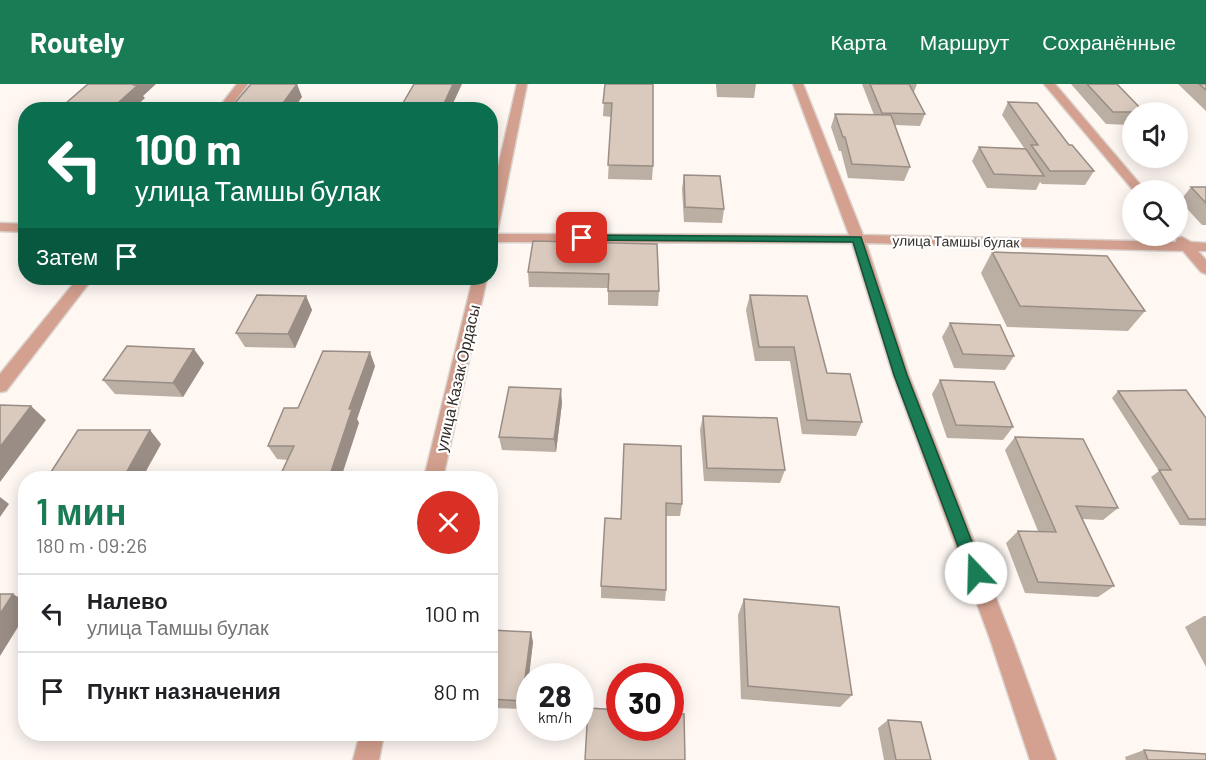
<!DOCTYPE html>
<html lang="ru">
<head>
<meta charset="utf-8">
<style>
  body { margin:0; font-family:Barlow,sans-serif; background:#f2f2f2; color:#202124; height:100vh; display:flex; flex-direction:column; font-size:22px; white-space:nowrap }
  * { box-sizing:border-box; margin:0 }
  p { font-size:20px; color:#757577 }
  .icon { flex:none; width:33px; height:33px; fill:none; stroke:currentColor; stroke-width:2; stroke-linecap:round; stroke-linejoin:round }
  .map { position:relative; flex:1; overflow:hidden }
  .details { position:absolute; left:18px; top:387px; width:480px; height:270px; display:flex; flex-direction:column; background:#fff; border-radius:24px; box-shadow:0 3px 15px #0003 }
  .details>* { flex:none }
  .banner { position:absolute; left:18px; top:18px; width:480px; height:183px; border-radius:24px; box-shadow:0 3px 15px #0003; background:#0b6e4f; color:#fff; overflow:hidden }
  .fabs { position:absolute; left:1122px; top:18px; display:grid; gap:12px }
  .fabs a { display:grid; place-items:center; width:66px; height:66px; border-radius:50%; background:#fff; box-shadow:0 3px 15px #0003; font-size:30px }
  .speed { position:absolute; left:516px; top:579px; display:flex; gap:12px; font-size:30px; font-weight:700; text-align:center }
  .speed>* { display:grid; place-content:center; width:78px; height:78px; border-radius:50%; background:#fff; box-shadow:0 3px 15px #0003; line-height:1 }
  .speed small { font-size:15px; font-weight:400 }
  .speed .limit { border:9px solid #d22; background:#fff; color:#111 }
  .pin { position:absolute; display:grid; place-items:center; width:51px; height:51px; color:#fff; margin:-26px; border-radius:12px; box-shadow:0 3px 9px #0006 }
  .me { position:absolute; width:66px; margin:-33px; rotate:339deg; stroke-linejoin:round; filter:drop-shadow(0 0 4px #0008) }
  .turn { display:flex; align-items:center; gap:21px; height:126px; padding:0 18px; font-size:27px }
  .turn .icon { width:78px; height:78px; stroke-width:2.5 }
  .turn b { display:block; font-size:42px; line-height:51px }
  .then { display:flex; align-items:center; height:57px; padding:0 18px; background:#0003; gap:12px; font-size:22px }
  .round { display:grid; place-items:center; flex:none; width:63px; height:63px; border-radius:32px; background:#f2f2f2 }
  .summary { display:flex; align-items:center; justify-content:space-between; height:102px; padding:0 18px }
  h1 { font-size:36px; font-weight:600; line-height:45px; color:#1a7c55 }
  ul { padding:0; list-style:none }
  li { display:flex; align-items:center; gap:18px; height:78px; padding:0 18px; border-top:2px solid #e0e0e0 }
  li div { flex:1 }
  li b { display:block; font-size:22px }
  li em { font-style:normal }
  header { display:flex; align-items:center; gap:36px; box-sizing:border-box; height:84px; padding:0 30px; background:#1a7c55; color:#fff }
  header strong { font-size:28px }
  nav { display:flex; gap:33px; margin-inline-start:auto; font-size:21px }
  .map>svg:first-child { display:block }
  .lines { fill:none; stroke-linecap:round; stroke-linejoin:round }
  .street-casing { stroke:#dad3ce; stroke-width:3 }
  .street { fill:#d4a08f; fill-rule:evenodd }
  .wall { fill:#bbaea3 }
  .shaded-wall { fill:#998d85 }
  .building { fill:#dacabe; stroke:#998d85; stroke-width:1.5 }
  .route { fill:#1a7c55; stroke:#115137; stroke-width:1.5 }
  .labels { text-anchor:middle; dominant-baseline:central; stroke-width:4.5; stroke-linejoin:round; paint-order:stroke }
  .far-street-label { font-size:14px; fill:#342d29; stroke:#fff }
  .street-label { font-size:16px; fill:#342d29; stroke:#fff }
</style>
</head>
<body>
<header>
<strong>Routely</strong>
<nav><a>Карта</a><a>Маршрут</a><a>Сохранённые</a></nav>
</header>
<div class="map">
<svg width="1206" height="676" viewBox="0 0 1206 676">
  <rect width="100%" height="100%" fill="#fef7f2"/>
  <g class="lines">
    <g class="street-casing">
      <g id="street">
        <path d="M 237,0 L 248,0 L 228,26 L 217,26 Z"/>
        <path d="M 517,0 L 527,0 L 497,150 L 849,151 L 793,0 L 803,0 L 863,151 L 1176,158 L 1177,154 L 1182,153 L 1191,158 L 1206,159 L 1206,167 L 1198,167 L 1206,176 L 1206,190 L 1201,188 L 1183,167 L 866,159 L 909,291 L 1012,555 L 1056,676 L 1030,676 L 990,555 L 893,291 L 852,159 L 490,158 L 490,118 Z"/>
        <path d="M 1044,0 L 1055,0 L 1145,106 L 1133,106 Z"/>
        <path d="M 0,139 L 26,140 L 26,148 L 0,147 Z"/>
        <path d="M 78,194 L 93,194 L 6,307 L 0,308 L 0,290 Z"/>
        <path d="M 473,194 L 487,194 L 443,394 L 424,394 Z"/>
        <path d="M 360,650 L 384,650 L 379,676 L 353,676 Z"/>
      </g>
    </g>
    <use href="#street" class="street"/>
  </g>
  <g class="wall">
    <path d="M 605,0 L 653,82 L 652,96 L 608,95 L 611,33 L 603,32 Z"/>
    <path d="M 716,0 L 756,0 L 754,14 L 717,13 Z"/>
    <path d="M 862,0 L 917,0 L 914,8 L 925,30 L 920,42 L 895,41 L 910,83 L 904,97 L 848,94 L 841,67 L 839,67 L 831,43 L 835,30 L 874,31 Z"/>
    <path d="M 1071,0 L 1117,0 L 1132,28 L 1132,41 L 1106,40 Z"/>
    <path d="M 1178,0 L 1206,0 L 1206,27 Z"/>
    <path d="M 1008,18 L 1069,61 L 1094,87 L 1085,101 L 1042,100 L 1040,98 L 1036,106 L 987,104 L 972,77 L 979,63 L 1024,64 L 1002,31 Z"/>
    <path d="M 684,91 L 724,125 L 722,139 L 684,138 L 682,105 Z"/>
    <path d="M 1191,103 L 1206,103 L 1206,141 L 1202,141 L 1180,117 Z"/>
    <path d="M 533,157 L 659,207 L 658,222 L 608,221 L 608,204 L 529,203 L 528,188 Z"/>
    <path d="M 992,168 L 1145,227 L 1128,247 L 1007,243 L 981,189 Z"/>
    <path d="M 113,194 L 261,194 L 261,199 L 165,197 L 162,200 L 116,197 Z"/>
    <path d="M 750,211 L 827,289 L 862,338 L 856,352 L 802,350 L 790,277 L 755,277 L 746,226 Z"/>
    <path d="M 306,212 L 312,226 L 295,264 L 245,263 L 236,249 Z"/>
    <path d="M 950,239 L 1014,272 L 1005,286 L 954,284 L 942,253 Z"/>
    <path d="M 204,279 L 183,313 L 115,310 L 103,296 Z"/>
    <path d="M 375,282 L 357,335 L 359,339 L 288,376 L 277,375 L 268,362 L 298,324 Z"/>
    <path d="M 940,296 L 1013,343 L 1003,356 L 947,354 L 932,310 Z"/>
    <path d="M 1118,307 L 1206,334 L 1206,442 L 1180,441 L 1151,393 L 1159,387 L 1112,314 Z"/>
    <path d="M 562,319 L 556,368 L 502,366 L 499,353 Z"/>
    <path d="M 703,332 L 785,386 L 780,399 L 704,397 L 700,346 Z"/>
    <path d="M 1015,353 L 1118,424 L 1103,436 L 1083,435 L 1114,502 L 1098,513 L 1025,509 L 1006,459 L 1018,447 L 1038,447 L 1005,366 Z"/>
    <path d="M 161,360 L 142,394 L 58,394 L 51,388 Z"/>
    <path d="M 624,360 L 682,420 L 680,432 L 666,432 L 666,506 L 665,517 L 601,514 L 601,502 L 621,435 Z"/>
    <path d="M 744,515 L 852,611 L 840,623 L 741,615 L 738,531 Z"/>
    <path d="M 1204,532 L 1206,532 L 1206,583 L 1185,543 Z"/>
    <path d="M 490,546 L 533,558 L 525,625 L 490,624 Z"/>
    <path d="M 888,636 L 931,676 L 884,676 L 878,644 Z"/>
    <path d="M 1144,666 L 1206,676 L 1126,676 L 1125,673 Z"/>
  </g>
  <g class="shaded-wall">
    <path d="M 135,0 L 156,0 L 143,12 L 145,14 L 132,26 L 110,26 Z"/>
    <path d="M 297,0 L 302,13 L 293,26 L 278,26 Z"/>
    <path d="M 453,0 L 462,0 L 450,26 L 441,26 Z"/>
    <path d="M 158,194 L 163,194 L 165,197 L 162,200 Z"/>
    <path d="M 306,212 L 312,226 L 295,264 L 288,250 Z"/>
    <path d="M 194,265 L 204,279 L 183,313 L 173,299 Z"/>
    <path d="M 370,268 L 375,282 L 357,335 L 359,339 L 341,394 L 329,394 L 349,325 Z"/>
    <path d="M 561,305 L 562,319 L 556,368 L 554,355 Z"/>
    <path d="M 31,322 L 46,336 L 0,398 L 0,363 Z"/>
    <path d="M 150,346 L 161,360 L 142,394 L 131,394 L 126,389 Z"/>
    <path d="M 0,413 L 9,420 L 0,433 Z"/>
    <path d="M 13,510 L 26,518 L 26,530 L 0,572 L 0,530 Z"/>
    <path d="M 531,548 L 533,558 L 525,625 L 522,617 Z"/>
  </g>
  <g class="building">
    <path d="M 88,0 L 135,0 L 134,1 L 138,1 L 110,26 L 58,26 Z"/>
    <path d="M 251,0 L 297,0 L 278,26 L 229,26 Z"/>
    <path d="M 414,0 L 453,0 L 441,26 L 399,26 Z"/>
    <path d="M 605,0 L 653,0 L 653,82 L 608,81 L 612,19 L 603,19 Z"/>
    <path d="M 870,0 L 909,0 L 925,30 L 882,29 Z"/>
    <path d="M 1087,0 L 1117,0 L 1144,28 L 1113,28 Z"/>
    <path d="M 1199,0 L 1206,0 L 1206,6 Z"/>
    <path d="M 1008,18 L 1037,19 L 1069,61 L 1072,61 L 1094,87 L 1050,87 L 1031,61 L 1038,61 Z"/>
    <path d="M 835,30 L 891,31 L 910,83 L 852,80 L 845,53 L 843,53 Z"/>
    <path d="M 979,63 L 1026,65 L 1044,92 L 994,90 Z"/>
    <path d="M 684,91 L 720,92 L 724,125 L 685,123 Z"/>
    <path d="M 1191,103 L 1206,103 L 1206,119 Z"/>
    <path d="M 533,157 L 657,160 L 659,207 L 608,207 L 609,190 L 528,188 Z"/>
    <path d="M 992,168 L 1107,172 L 1145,227 L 1020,222 Z"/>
    <path d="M 257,211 L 306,212 L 288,250 L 236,249 Z"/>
    <path d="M 750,211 L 807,212 L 827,289 L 850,290 L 862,338 L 807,336 L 794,263 L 759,263 Z"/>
    <path d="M 950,239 L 1000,241 L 1014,272 L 963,270 Z"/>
    <path d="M 127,262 L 194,265 L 173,299 L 103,296 Z"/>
    <path d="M 323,267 L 370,268 L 349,325 L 352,325 L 329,394 L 279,394 L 294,362 L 268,362 L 284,324 L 298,324 Z"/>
    <path d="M 940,296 L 994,298 L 1013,343 L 956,341 Z"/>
    <path d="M 509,303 L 561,305 L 554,355 L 499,353 Z"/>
    <path d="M 1186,306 L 1206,334 L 1206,435 L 1189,435 L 1159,386 L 1171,386 L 1118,307 Z"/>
    <path d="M 0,321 L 31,322 L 0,363 Z"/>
    <path d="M 703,332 L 777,334 L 785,386 L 707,384 Z"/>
    <path d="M 78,346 L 150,346 L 126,389 L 51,388 Z"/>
    <path d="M 1015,353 L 1083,355 L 1118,424 L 1076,422 L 1114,502 L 1038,498 L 1018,447 L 1056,448 Z"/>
    <path d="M 624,360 L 681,362 L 682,420 L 666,419 L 666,506 L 601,502 L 605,434 L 621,435 Z"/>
    <path d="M 0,510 L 13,510 L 0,530 Z"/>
    <path d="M 744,515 L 839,523 L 852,611 L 748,602 Z"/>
    <path d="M 490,546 L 531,548 L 522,617 L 490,615 Z"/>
    <path d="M 588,624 L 620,626 L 620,644 L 670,644 L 670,629 L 684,630 L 685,676 L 585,676 Z"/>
    <path d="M 888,636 L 921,638 L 931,676 L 896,676 Z"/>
    <path d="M 1144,666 L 1206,670 L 1206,676 L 1148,676 Z"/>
  </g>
  <path class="route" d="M 582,151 L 861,153 L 907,291 L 984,489 L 981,495 L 976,497 L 970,495 L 968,489 L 894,291 L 853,158 L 579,156 L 579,152 Z"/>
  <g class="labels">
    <g class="far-street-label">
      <text transform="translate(956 157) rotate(1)">улица Тамшы булак</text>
    </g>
    <g class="street-label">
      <text transform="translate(457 294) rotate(-77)">улица Казак Ордасы</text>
    </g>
  </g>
</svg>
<div class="fabs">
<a><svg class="icon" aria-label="sound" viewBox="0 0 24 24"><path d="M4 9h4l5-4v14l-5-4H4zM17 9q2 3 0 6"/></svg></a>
<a><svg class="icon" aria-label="search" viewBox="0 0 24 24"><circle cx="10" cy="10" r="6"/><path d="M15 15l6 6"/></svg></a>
</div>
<div class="speed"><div>28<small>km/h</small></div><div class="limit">30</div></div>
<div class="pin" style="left:582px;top:154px;background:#d93025"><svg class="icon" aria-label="arrive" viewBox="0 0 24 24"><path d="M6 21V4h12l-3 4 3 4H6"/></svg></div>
<svg class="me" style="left:976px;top:489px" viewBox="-20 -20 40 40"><circle r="19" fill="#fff"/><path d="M0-13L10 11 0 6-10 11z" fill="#1a7c55"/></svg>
<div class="banner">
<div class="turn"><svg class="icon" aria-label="left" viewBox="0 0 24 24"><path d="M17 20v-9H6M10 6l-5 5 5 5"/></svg><div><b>100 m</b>улица Тамшы булак</div></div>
<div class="then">Затем<svg class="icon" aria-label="arrive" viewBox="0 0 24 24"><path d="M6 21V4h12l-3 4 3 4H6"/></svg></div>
</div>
<section class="details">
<div class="summary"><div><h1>1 мин</h1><p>180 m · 09:26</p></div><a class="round" style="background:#d93025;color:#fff"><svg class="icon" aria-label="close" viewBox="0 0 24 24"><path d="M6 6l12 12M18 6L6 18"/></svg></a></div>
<ul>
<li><svg class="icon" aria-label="left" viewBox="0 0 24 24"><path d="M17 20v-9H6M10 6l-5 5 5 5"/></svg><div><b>Налево</b><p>улица Тамшы булак</p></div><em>100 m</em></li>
<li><svg class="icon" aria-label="arrive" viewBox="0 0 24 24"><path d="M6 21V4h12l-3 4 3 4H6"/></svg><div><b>Пункт назначения</b></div><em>80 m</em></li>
</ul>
</section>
</div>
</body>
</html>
